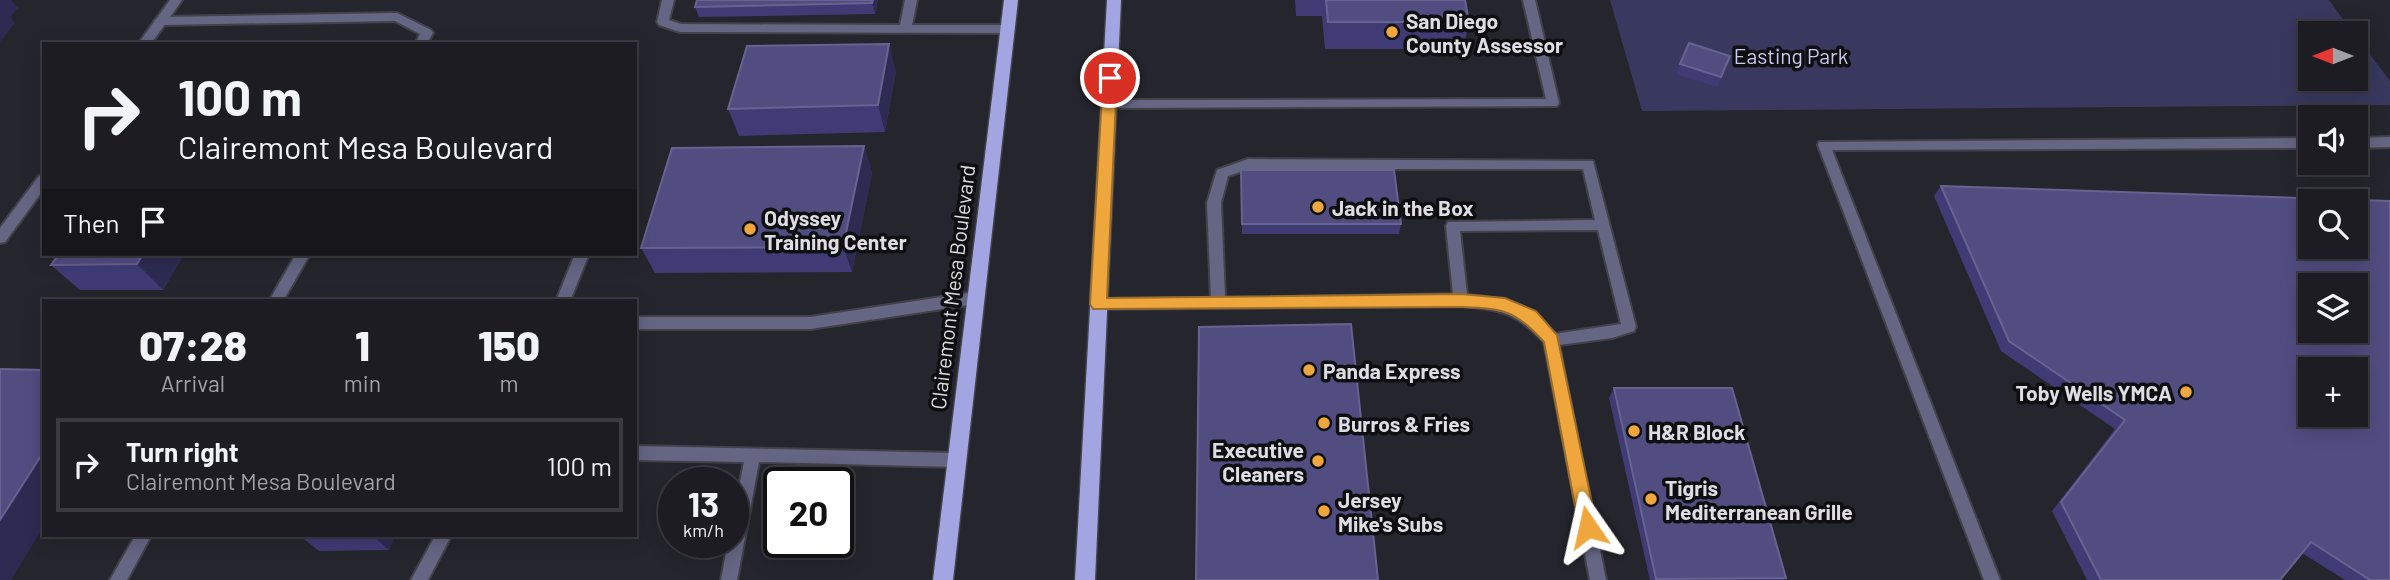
<!DOCTYPE html>
<html lang="en">
<head>
<meta charset="utf-8">
<style>
  body { margin:0; font-family:Barlow,sans-serif; background:#29292f; color:#f1f3f6; height:100vh; display:flex; flex-direction:column; font-size:26px; white-space:nowrap }
  * { box-sizing:border-box; margin:0 }
  p { font-size:23px; color:#a0a1a5 }
  .icon { flex:none; width:38px; height:38px; fill:none; stroke:currentColor; stroke-width:2; stroke-linecap:round; stroke-linejoin:round }
  .map { position:relative; flex:1; overflow:hidden }
  .panel { position:absolute; left:42px; top:299px; width:595px; height:238px; display:flex; flex-direction:column; background:#1c1c22; border-radius:0px; box-shadow:0 4px 18px #0003,0 0 0 2px #3a3a40 }
  .panel>* { flex:none }
  .top-card { position:absolute; left:42px; top:42px; width:595px; height:214px; border-radius:0px; box-shadow:0 4px 18px #0003,0 0 0 2px #3a3a40; background:#1c1c22; color:#f1f3f6; overflow:hidden }
  .needle { width:46px; rotate:270deg }
  .controls { position:absolute; left:2298px; top:21px; display:grid; gap:14px }
  .controls a { display:grid; place-items:center; width:70px; height:70px; border-radius:0px; background:#1c1c22; box-shadow:0 4px 18px #0003,0 0 0 2px #3a3a40; font-size:35px }
  .speed { position:absolute; left:658px; top:467px; display:flex; gap:14px; font-size:35px; font-weight:700; text-align:center }
  .speed>* { display:grid; place-content:center; width:91px; height:91px; border-radius:50%; background:#1c1c22; box-shadow:0 4px 18px #0003,0 0 0 2px #3a3a40; line-height:1 }
  .speed small { font-size:18px; font-weight:400 }
  .speed .limit { border:4px solid #111; border-radius:10px; background:#fff; color:#111 }
  .pin { position:absolute; display:grid; place-items:center; width:60px; height:60px; color:#fff; margin:-30px; border:4px solid #fff; border-radius:50%; box-shadow:0 2px 7px #0007 }
  .me { position:absolute; width:77px; margin:-38px; rotate:349deg; stroke-linejoin:round; filter:drop-shadow(0 0 5px #0008) }
  .turn { display:flex; align-items:center; gap:24px; height:147px; padding:0 21px; font-size:32px }
  .turn .icon { width:91px; height:91px; stroke-width:2.5 }
  .turn b { display:block; font-size:49px; line-height:60px }
  .then { display:flex; align-items:center; height:66px; padding:0 21px; background:#0003; gap:14px; font-size:26px }
  .eta { display:flex; justify-content:space-evenly; align-items:center; height:119px; text-align:center }
  .eta b { font-size:42px; font-weight:800; line-height:49px }
  ul { padding:0; list-style:none }
  li { display:flex; align-items:center; gap:21px; height:94px; margin:0 14px 10px; padding:0 7px; border:4px solid #3a3a40; border-radius:0px }
  li div { flex:1 }
  li b { display:block; font-size:26px }
  li em { font-style:normal }
  .map>svg:first-child { display:block }
  .green { fill:#393960 }
  .lines { fill:none; stroke-linecap:round; stroke-linejoin:round }
  .service-casing { stroke:#42424a; stroke-width:4 }
  .tertiary-casing { stroke:#42424a; stroke-width:4 }
  .primary-casing { stroke:#42424a; stroke-width:3 }
  .service { fill:#656684; fill-rule:evenodd }
  .tertiary { fill:#656684; fill-rule:evenodd }
  .primary { fill:#a3a5e3; fill-rule:evenodd }
  .wall { fill:#403b75 }
  .shaded-wall { fill:#2e2b53 }
  .building { fill:#514d81; stroke:#676390; stroke-width:2; fill-rule:evenodd }
  .route { fill:#efa73d; stroke:#9b6d28; stroke-width:2 }
  .poi-dot { fill:#efa73d; stroke:#0f0f12; stroke-width:2.5 }
  .labels { text-anchor:middle; dominant-baseline:central; stroke-width:7; stroke-linejoin:round; paint-order:stroke }
  .poi-label { font-size:21px; font-weight:bold; fill:#dddde3; stroke:#0f0f12; text-anchor:start }
  .park-label { font-size:21px; fill:#c7c9f0; stroke:#0f0f12 }
  .street-label { font-size:21px; fill:#dddde3; stroke:#0f0f12 }
</style>
</head>
<body>
<div class="map">
<svg width="2390" height="580" viewBox="0 0 2390 580">
  <rect width="100%" height="100%" fill="#25252d"/>
  <path class="green" d="M 1610,0 L 2329,0 L 2353,33 L 2310,33 L 2310,79 L 2356,79 L 2356,36 L 2390,81 L 2390,105 L 1642,111 Z"/>
  <g class="lines">
    <g class="service-casing">
      <g id="service">
        <path d="M 662,0 L 674,0 L 669,20 L 681,24 L 900,25 L 905,0 L 917,0 L 912,25 L 1007,25 L 1013,29 L 1007,33 L 680,32 L 659,25 L 657,22 Z"/>
        <path d="M 1523,0 L 1535,0 L 1559,103 L 1557,106 L 1108,108 L 1102,104 L 1108,100 L 1546,99 Z"/>
        <path d="M 397,13 L 431,30 L 433,33 L 427,44 L 415,44 L 420,34 L 395,21 L 160,25 L 154,21 L 160,17 Z"/>
        <path d="M 2390,137 L 2390,147 L 2356,148 L 2356,138 Z"/>
        <path d="M 2310,138 L 2310,148 L 1832,150 L 2000,580 L 1984,580 L 1818,145 L 1819,142 Z"/>
        <path d="M 1248,159 L 1593,161 L 1636,327 L 1634,331 L 1612,338 L 1559,345 L 1606,580 L 1590,580 L 1544,342 C 1517,313 1500,309 1461,306 L 1093,309 L 1091,305 L 1093,301 L 1098,299 L 1211,298 L 1207,203 L 1217,170 ZM 1249,169 L 1583,169 L 1595,220 L 1448,222 L 1446,226 L 1453,294 L 1225,298 L 1221,203 L 1228,176 ZM 1598,230 L 1621,324 L 1554,334 C 1529,307 1504,297 1467,295 L 1460,231 Z"/>
        <path d="M 296,254 L 310,254 L 283,301 L 269,301 Z"/>
        <path d="M 575,254 L 589,254 L 570,301 L 556,301 Z"/>
        <path d="M 975,292 L 980,294 L 982,298 L 980,302 L 975,304 L 810,329 L 635,329 L 635,317 L 810,317 Z"/>
        <path d="M 635,446 L 956,453 L 961,455 L 964,460 L 961,465 L 956,467 L 759,462 L 737,580 L 721,580 L 728,542 L 733,542 L 733,517 L 744,462 L 635,460 Z"/>
        <path d="M 135,536 L 151,536 L 127,580 L 110,580 Z"/>
        <path d="M 435,536 L 451,536 L 428,580 L 411,580 Z"/>
      </g>
    </g>
    <g class="tertiary-casing">
      <g id="tertiary">
        <path d="M 170,0 L 182,0 L 151,44 L 138,44 Z"/>
        <path d="M 44,174 L 44,189 L 5,242 L 0,243 L 0,228 L 39,176 Z"/>
      </g>
    </g>
    <g class="primary-casing">
      <g id="primary">
        <path d="M 1004,0 L 1018,0 L 953,580 L 933,580 Z"/>
        <path d="M 1107,0 L 1121,0 L 1095,580 L 1075,580 Z"/>
      </g>
    </g>
    <use href="#service" class="service"/>
    <use href="#tertiary" class="tertiary"/>
    <use href="#primary" class="primary"/>
  </g>
  <g class="wall">
    <path d="M 697,0 L 878,0 L 875,14 L 699,17 L 695,7 Z"/>
    <path d="M 1295,0 L 1465,0 L 1469,22 L 1463,49 L 1325,49 L 1322,16 L 1296,16 Z"/>
    <path d="M 1689,43 L 1730,56 L 1717,87 L 1676,74 Z"/>
    <path d="M 896,71 L 885,132 L 739,136 L 728,109 Z"/>
    <path d="M 864,146 L 872,173 L 852,272 L 655,273 L 641,248 Z"/>
    <path d="M 1241,170 L 1401,224 L 1399,234 L 1242,234 Z"/>
    <path d="M 1941,186 L 2390,580 L 2345,580 L 2302,553 L 2280,580 L 2087,580 L 2052,511 L 2115,429 L 2001,351 L 1934,196 Z"/>
    <path d="M 184,254 L 163,290 L 80,290 L 51,265 Z"/>
    <path d="M 1614,388 L 1786,578 L 1784,580 L 1650,580 L 1609,398 Z"/>
    <path d="M 300,536 L 395,536 L 389,550 L 319,551 Z"/>
  </g>
  <g class="shaded-wall">
    <path d="M 0,0 L 11,0 L 18,8 L 10,17 L 15,23 L 0,42 Z"/>
    <path d="M 873,0 L 878,0 L 875,14 L 872,3 Z"/>
    <path d="M 889,44 L 896,71 L 885,132 L 878,105 Z"/>
    <path d="M 864,146 L 872,173 L 852,272 L 843,247 Z"/>
    <path d="M 143,254 L 184,254 L 163,290 L 137,264 Z"/>
    <path d="M 44,451 L 44,526 L 11,580 L 0,580 L 0,520 Z"/>
    <path d="M 373,536 L 395,536 L 389,550 Z"/>
  </g>
  <g class="building">
    <path d="M 697,0 L 873,0 L 872,3 L 695,7 Z"/>
    <path d="M 1326,0 L 1465,0 L 1469,22 L 1328,22 Z"/>
    <path d="M 1689,43 L 1730,56 L 1721,77 L 1680,64 Z"/>
    <path d="M 889,44 L 878,105 L 728,109 L 747,46 Z"/>
    <path d="M 864,146 L 843,247 L 641,248 L 672,148 Z"/>
    <path d="M 1241,170 L 1394,170 L 1401,224 L 1242,224 Z"/>
    <path d="M 1941,186 L 2390,201 L 2390,580 L 2370,580 L 2311,542 L 2280,580 L 2101,580 L 2061,502 L 2125,420 L 2009,341 ZM 2310,201 L 2356,201 L 2356,247 L 2310,247 ZM 2310,285 L 2356,285 L 2356,331 L 2310,331 ZM 2310,369 L 2356,369 L 2356,415 L 2310,415 Z"/>
    <path d="M 59,254 L 143,254 L 137,264 L 51,265 Z"/>
    <path d="M 1351,324 L 1378,580 L 1196,580 L 1199,327 Z"/>
    <path d="M 0,369 L 44,370 L 44,451 L 0,520 Z"/>
    <path d="M 1614,388 L 1732,388 L 1786,578 L 1656,579 Z"/>
  </g>
  <path class="route" d="M 1110,73 L 1117,78 L 1107,298 L 1461,294 L 1505,298 L 1536,311 L 1557,335 L 1597,527 L 1594,532 L 1588,535 L 1581,532 L 1579,527 L 1544,342 C 1514,309 1504,309 1461,307 L 1093,309 L 1090,304 L 1103,78 Z"/>
  <g class="poi-dot">
    <circle cx="1392" cy="32" r="7"/>
    <circle cx="1318" cy="207" r="7"/>
    <circle cx="750" cy="229" r="7"/>
    <circle cx="1309" cy="370" r="7"/>
    <circle cx="2186" cy="392" r="7"/>
    <circle cx="1324" cy="423" r="7"/>
    <circle cx="1634" cy="431" r="7"/>
    <circle cx="1318" cy="461" r="7"/>
    <circle cx="1651" cy="499" r="7"/>
    <circle cx="1324" cy="511" r="7"/>
  </g>
  <g class="labels">
    <g class="poi-label">
      <text x="1406" y="20">San Diego<tspan x="1406" dy="24">County Assessor</tspan></text>
      <text x="1332" y="207">Jack in the Box</text>
      <text x="764" y="217">Odyssey<tspan x="764" dy="24">Training Center</tspan></text>
      <text x="1323" y="370">Panda Express</text>
      <text x="2172" y="392" text-anchor="end">Toby Wells YMCA</text>
      <text x="1338" y="423">Burros &amp; Fries</text>
      <text x="1648" y="431">H&amp;R Block</text>
      <text x="1304" y="449" text-anchor="end">Executive<tspan x="1304" dy="24">Cleaners</tspan></text>
      <text x="1665" y="487">Tigris<tspan x="1665" dy="24">Mediterranean Grille</tspan></text>
      <text x="1338" y="499">Jersey<tspan x="1338" dy="24">Mike's Subs</tspan></text>
    </g>
    <g class="park-label">
      <text x="1791" y="55">Easting Park</text>
    </g>
    <g class="street-label">
      <text transform="translate(952 287) rotate(-83)">Clairemont Mesa Boulevard</text>
    </g>
  </g>
</svg>
<div class="controls">
<a><svg class="needle" viewBox="-14 -14 28 28"><path d="M0-13l5 13h-10z" fill="#e53935"/><path d="M0 13l5-13h-10z" fill="#a0a1a5"/></svg></a>
<a><svg class="icon" aria-label="sound" viewBox="0 0 24 24"><path d="M4 9h4l5-4v14l-5-4H4zM17 9q2 3 0 6"/></svg></a>
<a><svg class="icon" aria-label="search" viewBox="0 0 24 24"><circle cx="10" cy="10" r="6"/><path d="M15 15l6 6"/></svg></a>
<a><svg class="icon" aria-label="layers" viewBox="0 0 24 24"><path d="M12 4l9 5-9 5-9-5zM3 14l9 5 9-5"/></svg></a>
<a>+</a>
</div>
<div class="speed"><div>13<small>km/h</small></div><div class="limit">20</div></div>
<div class="pin" style="left:1110px;top:78px;background:#d93025"><svg class="icon" aria-label="arrive" viewBox="0 0 24 24"><path d="M6 21V4h12l-3 4 3 4H6"/></svg></div>
<svg class="me" style="left:1588px;top:527px" viewBox="-20 -20 40 40"><path d="M0-17L14 15 0 8-14 15z" fill="#efa73d" stroke="#fff" stroke-width="4"/></svg>
<div class="top-card">
<div class="turn"><svg class="icon" aria-label="right" viewBox="0 0 24 24"><path d="M7 20v-9h11M14 6l5 5-5 5"/></svg><div><b>100 m</b>Clairemont Mesa Boulevard</div></div>
<div class="then">Then<svg class="icon" aria-label="arrive" viewBox="0 0 24 24"><path d="M6 21V4h12l-3 4 3 4H6"/></svg></div>
</div>
<section class="panel">
<div class="eta">
<div><b>07:28</b><p>Arrival</p></div>
<div><b>1</b><p>min</p></div>
<div><b>150</b><p>m</p></div>
</div>
<ul>
<li><svg class="icon" aria-label="right" viewBox="0 0 24 24"><path d="M7 20v-9h11M14 6l5 5-5 5"/></svg><div><b>Turn right</b><p>Clairemont Mesa Boulevard</p></div><em>100 m</em></li>
</ul>
</section>
</div>
</body>
</html>
